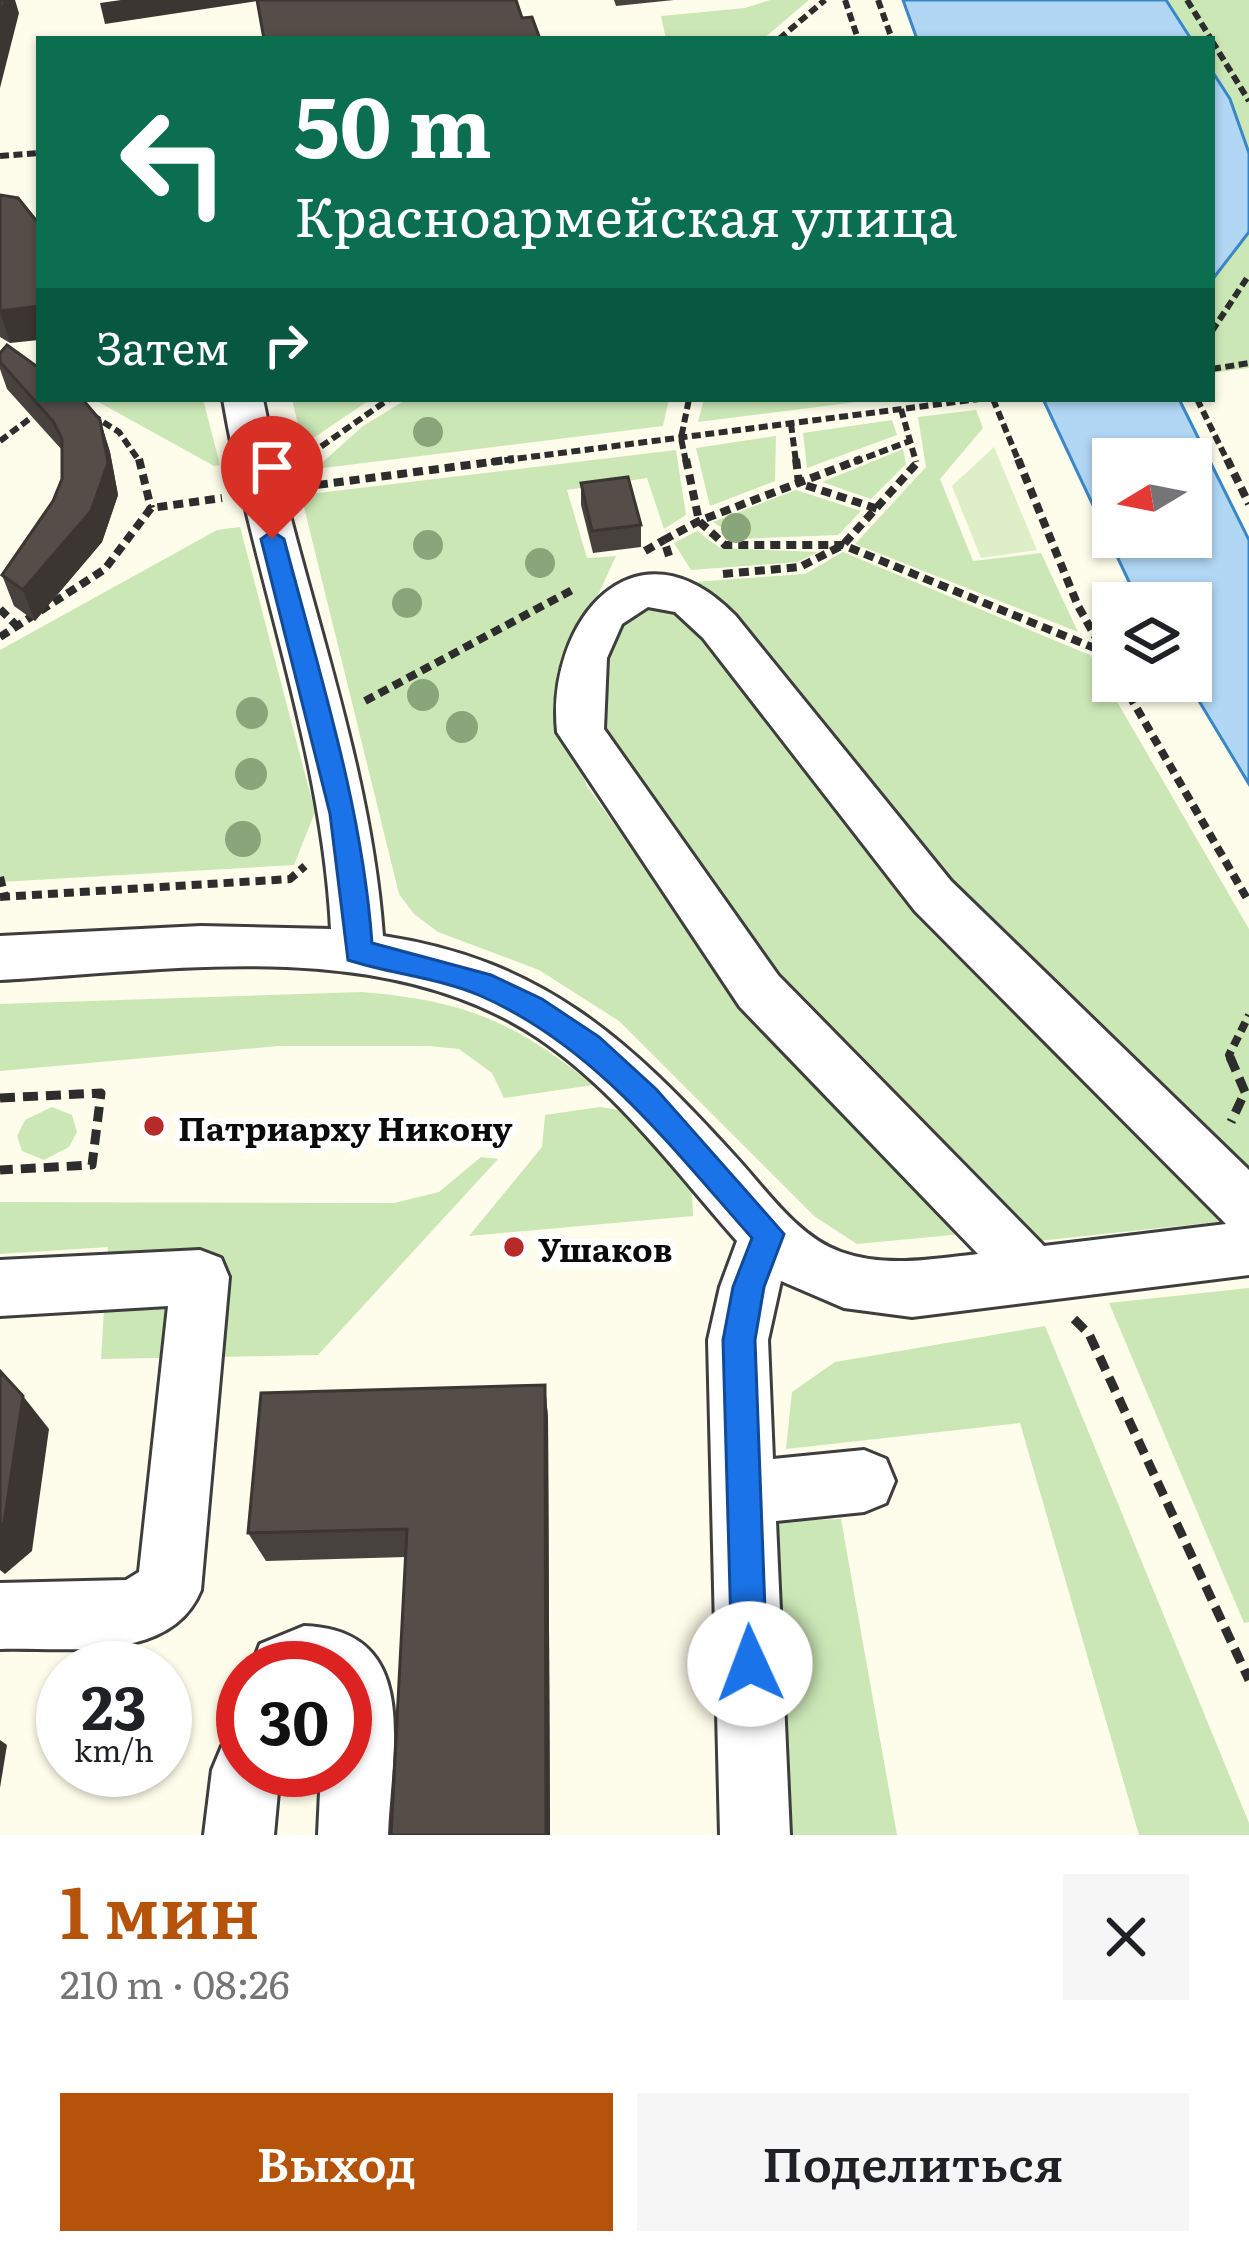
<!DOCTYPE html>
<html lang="ru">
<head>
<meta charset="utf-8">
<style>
  body { margin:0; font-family:Literata,serif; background:#f6f6f6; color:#202124; height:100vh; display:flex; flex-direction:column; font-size:45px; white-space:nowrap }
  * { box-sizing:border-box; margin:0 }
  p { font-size:39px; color:#757577 }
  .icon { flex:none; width:66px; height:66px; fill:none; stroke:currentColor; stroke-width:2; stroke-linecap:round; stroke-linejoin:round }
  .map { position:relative; height:1835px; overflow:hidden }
  .drawer { display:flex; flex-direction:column; background:#fff; flex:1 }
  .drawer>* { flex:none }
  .guide { position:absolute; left:36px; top:36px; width:1179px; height:366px; border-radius:0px; box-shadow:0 3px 9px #0004; background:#0b6e4f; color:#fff; overflow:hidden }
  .needle { width:78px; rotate:260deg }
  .tools { position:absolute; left:1092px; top:438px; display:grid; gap:24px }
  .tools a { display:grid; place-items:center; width:120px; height:120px; border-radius:0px; background:#fff; box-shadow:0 3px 9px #0004; font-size:60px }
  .speed { position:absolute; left:36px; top:1641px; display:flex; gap:24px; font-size:60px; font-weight:700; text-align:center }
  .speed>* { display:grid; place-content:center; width:156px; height:156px; border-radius:50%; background:#fff; box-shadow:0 3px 9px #0004; line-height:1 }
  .speed small { font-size:30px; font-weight:400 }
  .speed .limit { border:18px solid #d22; background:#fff; color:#111 }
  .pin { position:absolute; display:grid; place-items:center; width:102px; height:102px; color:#fff; margin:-123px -51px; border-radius:50% 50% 50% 0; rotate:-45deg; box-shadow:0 0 12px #0007 }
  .pin .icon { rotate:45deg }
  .me { position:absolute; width:132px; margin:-66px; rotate:358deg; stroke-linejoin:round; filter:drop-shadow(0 0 9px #0008) }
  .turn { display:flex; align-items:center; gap:42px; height:252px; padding:0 60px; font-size:54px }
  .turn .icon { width:156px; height:156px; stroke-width:2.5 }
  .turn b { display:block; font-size:84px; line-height:102px }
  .then { display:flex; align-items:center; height:114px; padding:0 60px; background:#0003; gap:24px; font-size:45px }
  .round { display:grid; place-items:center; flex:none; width:126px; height:126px; border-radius:0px; background:#f6f6f6 }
  .headline { display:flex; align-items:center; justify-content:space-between; height:204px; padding:0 60px }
  h1 { font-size:72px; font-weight:600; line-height:90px; color:#b45309 }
  .action { display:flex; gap:24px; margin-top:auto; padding:24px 60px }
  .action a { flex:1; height:138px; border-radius:0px; background:#b45309; color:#fff; font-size:48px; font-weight:600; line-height:138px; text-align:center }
  .action a+a { background:#f6f6f6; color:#202124 }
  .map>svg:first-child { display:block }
  .green { fill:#cce7b6 }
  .pitch { fill:#deeec7 }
  .water { fill:#b1d7f4; stroke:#3a87c8; stroke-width:3; fill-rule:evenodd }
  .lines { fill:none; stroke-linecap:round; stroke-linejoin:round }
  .minor-casing { stroke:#3e3e3e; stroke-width:6 }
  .path-far2 { stroke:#2d2d2d; stroke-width:6; stroke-dasharray:9 4.5; stroke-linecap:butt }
  .path-far1 { stroke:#2d2d2d; stroke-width:8; stroke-dasharray:10 6; stroke-linecap:butt }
  .path { stroke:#2d2d2d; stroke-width:9; stroke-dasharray:15 8; stroke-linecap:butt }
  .minor { fill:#fff; fill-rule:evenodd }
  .tree { fill:#88a67a }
  .wall { fill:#48423e }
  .shaded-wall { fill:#3b3632 }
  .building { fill:#544d48; stroke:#3b3632; stroke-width:3 }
  .route { fill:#1a73e8; stroke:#114b97; stroke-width:3 }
  .poi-dot { fill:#b62b29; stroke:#fff; stroke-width:4.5 }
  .labels { text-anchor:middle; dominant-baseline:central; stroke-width:12; stroke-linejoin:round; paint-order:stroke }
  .poi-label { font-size:33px; font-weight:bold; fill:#0b0b0b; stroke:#fff; text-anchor:start }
</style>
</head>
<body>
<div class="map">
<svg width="1249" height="1835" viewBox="0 0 1249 1835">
  <rect width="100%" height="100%" fill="#fefcea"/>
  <g class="green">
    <path d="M 770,0 L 809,0 L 763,39 L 666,39 L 661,16 L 745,8 Z"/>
    <path d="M 1166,0 L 1249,0 L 1249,153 L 1230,99 L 1212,71 L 1212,39 L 1191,39 Z"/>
    <path d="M 1249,232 L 1249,368 L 1212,373 L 1212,280 Z"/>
    <path d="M 93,399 L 203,399 L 220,465 L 214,466 Z"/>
    <path d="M 292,399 L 371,399 L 303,445 Z"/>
    <path d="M 407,399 L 669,399 L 663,426 L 315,469 L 363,426 Z"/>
    <path d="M 704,399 L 880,399 L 698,422 Z"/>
    <path d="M 976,410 L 983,428 L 940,479 L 973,561 L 1041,553 L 1078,632 L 855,544 L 926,467 L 918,417 Z"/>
    <path d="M 892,420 L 897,435 L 807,468 L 803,433 Z"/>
    <path d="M 776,436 L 775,481 L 710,506 L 696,448 Z"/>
    <path d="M 903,449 L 906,464 L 871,499 L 822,482 Z"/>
    <path d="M 676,450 L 686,515 L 664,529 L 647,478 L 567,490 L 587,558 L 616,556 L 566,664 L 562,725 L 587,786 L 741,1001 L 973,1233 L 857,1244 L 814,1216 L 619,1021 L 539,970 L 438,932 L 414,914 L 399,894 L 301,495 Z"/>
    <path d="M 796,490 L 861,511 L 838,535 L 739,539 L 713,522 Z"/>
    <path d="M 240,527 L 315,812 L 294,865 L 0,882 L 0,650 L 217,530 Z"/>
    <path d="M 697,531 L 720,548 L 818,552 L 798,562 L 691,570 L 674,543 Z"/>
    <path d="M 843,552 L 1090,655 L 1249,929 L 1249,1179 L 945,887 L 693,582 L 805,574 Z"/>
    <path d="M 659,605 L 677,608 L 1235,1220 L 1038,1241 L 771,977 L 600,731 L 606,639 L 636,608 Z"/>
    <path d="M 362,992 C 465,1001 512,1020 593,1085 L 504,1098 L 492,1073 L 459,1049 L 428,1046 L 278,1046 L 0,1071 L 0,1004 Z"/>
    <path d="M 52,1107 L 72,1115 L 77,1132 L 69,1147 L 44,1160 L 22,1151 L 17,1136 L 25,1120 Z"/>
    <path d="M 600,1107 L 625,1111 L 692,1192 L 693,1216 L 469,1236 L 542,1147 L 545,1115 Z"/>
    <path d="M 481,1157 L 498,1159 L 318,1355 L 101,1359 L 108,1247 L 0,1254 L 0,1202 L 394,1203 L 439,1192 Z"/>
    <path d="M 1249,1288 L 1249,1622 L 1244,1623 L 1109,1303 Z"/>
    <path d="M 1045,1326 L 1249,1823 L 1249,1835 L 1139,1835 L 1020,1423 L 786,1449 L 792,1392 L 835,1362 Z"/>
    <path d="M 841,1519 L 897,1835 L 783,1835 L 771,1521 Z"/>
  </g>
  <path class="pitch" d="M 994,447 L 1037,550 L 981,558 L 952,486 Z"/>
  <g class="water">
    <path d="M 903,0 L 1166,0 L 1191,39 L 917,39 Z"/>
    <path d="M 1212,71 L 1230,99 L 1249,153 L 1249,232 L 1212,280 Z"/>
    <path d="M 1043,399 L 1179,399 L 1249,540 L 1249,784 L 1187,681 L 1191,681 L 1191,603 L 1139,603 ZM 1113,459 L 1191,459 L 1191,537 L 1113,537 Z"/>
  </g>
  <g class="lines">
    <g class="minor-casing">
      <g id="minor">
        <path d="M 223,399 L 263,399 C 298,579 370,753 383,936 C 543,960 629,1040 733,1154 C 764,1187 797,1237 841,1252 C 885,1268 933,1259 978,1254 L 740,1007 L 557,732 C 546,621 635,513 735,615 L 951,881 L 1249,1170 L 1249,1275 L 912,1317 L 844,1308 L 781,1281 L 768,1340 L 773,1459 L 864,1450 L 886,1459 L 895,1481 L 886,1503 L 864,1512 L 776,1521 L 790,1835 L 720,1835 L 708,1340 L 720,1287 L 737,1241 C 675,1171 617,1091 538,1038 C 384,935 174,970 0,980 L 0,936 L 201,926 L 331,929 C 322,749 253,576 223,399 ZM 648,607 L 675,612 L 703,638 L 915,911 L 1226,1224 L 1044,1246 L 778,975 L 604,729 L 607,658 L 622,624 Z"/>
        <path d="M 200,1250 L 221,1258 L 229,1277 L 201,1590 C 171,1664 66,1647 0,1649 L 0,1583 L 126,1580 L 139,1572 L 168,1306 L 0,1316 L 0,1260 Z"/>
        <path d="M 304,1626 C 423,1630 391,1751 388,1835 L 318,1835 L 321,1770 L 345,1770 L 345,1668 L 251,1668 L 260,1644 Z"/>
        <path d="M 243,1737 L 243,1770 L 280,1770 L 274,1835 L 204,1835 L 212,1770 L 222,1746 Z"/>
      </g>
    </g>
    <g class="path-far2">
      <path d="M 845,0 L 858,39"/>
      <path d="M 878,0 L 892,39"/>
      <path d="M 1187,0 L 1211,39"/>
      <path d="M 779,39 L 825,0"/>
      <path d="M 1212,41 L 1249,101"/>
      <path d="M 0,156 L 39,153"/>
      <path d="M 1212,331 L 1249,275"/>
      <path d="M 1212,369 L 1249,363"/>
      <path d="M 993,399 L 1019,462"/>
      <path d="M 1197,399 L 1228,462"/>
      <path d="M 901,409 L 916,462"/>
      <path d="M 92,415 L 119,432 L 140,462"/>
      <path d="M 791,424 L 796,462"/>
      <path d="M 0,441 L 36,414"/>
      <path d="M 299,462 L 389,399"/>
      <path d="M 491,462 L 979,399"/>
      <path d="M 686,462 L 681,438 L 689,399"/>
      <path d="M 854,462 L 910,441"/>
    </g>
    <g class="path-far1">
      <path d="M 139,459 L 151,508"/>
      <path d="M 686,459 L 699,521 L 725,545 L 843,545 L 1104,652"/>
      <path d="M 796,459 L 799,483 L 878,509"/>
      <path d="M 1018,459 L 1078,606 L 1113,668"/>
      <path d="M 1227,459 L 1249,504"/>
      <path d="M 299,462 L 303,459"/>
      <path d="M 302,487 L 514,459"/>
      <path d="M 645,551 L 664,540"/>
      <path d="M 669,556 L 664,540 L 699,521 L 861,459"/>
      <path d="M 723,574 L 800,567 L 843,545 L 916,464 L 915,459"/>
      <path d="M 0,609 L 17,626"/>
      <path d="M 0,637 L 105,569 L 151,508 L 222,498"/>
      <path d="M 1121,681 L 1249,902"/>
      <path d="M 365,701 L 574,589"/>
      <path d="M 0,877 L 5,897"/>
      <path d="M 0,897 L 290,879 L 305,866"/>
      <path d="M 1231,1060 L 1229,1055 L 1249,1015"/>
    </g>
    <g class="path">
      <path d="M 1230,1057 L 1245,1092 L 1231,1122"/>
      <path d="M 0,1098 L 101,1093 L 92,1165 L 0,1170"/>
      <path d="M 1074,1319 L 1089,1334 L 1249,1680"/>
    </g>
    <use href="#minor" class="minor"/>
  </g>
  <g class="tree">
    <circle cx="428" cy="432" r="15"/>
    <circle cx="736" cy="528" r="15"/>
    <circle cx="428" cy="545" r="15"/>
    <circle cx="540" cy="563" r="15"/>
    <circle cx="407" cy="603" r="15"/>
    <circle cx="423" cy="695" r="16"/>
    <circle cx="252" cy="713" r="16"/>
    <circle cx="462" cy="727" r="16"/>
    <circle cx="251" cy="774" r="16"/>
    <circle cx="243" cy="839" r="18"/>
  </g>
  <g class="wall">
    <path d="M 614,0 L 674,0 L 616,6 Z"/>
    <path d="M 0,195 L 10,343 L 0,337 Z"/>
    <path d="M 0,353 L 100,420 L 110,452 L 118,495 L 102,542 L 35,621 L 14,606 L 2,575 L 53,501 L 62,479 L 62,450 L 7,389 L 0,369 Z"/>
    <path d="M 581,483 L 641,525 L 641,547 L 593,553 L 581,505 Z"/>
    <path d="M 545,1385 L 548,1418 L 550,1835 L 391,1835 L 406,1557 L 266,1561 L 248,1533 Z"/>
  </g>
  <g class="shaded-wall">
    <path d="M 5,0 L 15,0 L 19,13 L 0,88 L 0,20 Z"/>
    <path d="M 121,0 L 257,0 L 257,1 L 105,24 L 100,3 Z"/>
    <path d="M 39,306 L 39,340 L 10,343 L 0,311 Z"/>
    <path d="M 100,420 L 110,452 L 118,495 L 102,542 L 35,621 L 23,590 Z"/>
    <path d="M 545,1385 L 548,1418 L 550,1835 L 546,1835 Z"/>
    <path d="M 23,1396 L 49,1429 L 32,1551 L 5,1574 L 0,1570 L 0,1527 Z"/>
    <path d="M 0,1740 L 7,1745 L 0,1788 Z"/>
  </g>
  <g class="building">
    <path d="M 0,0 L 5,0 L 0,20 Z"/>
    <path d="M 257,0 L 516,0 L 522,18 L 532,17 L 540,39 L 264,39 Z"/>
    <path d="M 0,195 L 18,198 L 39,224 L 39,306 L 0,311 Z"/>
    <path d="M 7,345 L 39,368 L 39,399 L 82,399 L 84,401 L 100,420 L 108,463 L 91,511 L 23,590 L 2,575 L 53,501 L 62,479 L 62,439 L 53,421 L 0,362 L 0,353 Z"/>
    <path d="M 628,477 L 641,525 L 592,531 L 581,483 Z"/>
    <path d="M 0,1371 L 23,1396 L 4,1523 L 0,1527 Z"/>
    <path d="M 545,1385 L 546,1835 L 391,1835 L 407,1529 L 248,1533 L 261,1393 Z"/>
  </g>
  <path class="route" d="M 272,531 L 284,539 C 319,673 362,805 372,943 L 491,975 L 542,999 L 599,1037 L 656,1089 L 784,1234 L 764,1287 L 755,1340 L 767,1664 L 762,1677 L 750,1682 L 737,1677 L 732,1664 L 723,1340 L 733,1287 L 752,1238 C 671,1147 595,1046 481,996 C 440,978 391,974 348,960 L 330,814 L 261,539 Z"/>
  <g class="poi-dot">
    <circle cx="154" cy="1126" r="12"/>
    <circle cx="514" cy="1247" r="12"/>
  </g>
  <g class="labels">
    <g class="poi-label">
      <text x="178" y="1126">Патриарху Никону</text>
      <text x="538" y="1247">Ушаков</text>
    </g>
  </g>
</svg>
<div class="tools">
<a><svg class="needle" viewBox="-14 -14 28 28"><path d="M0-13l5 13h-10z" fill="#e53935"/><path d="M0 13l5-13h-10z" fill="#757577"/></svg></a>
<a><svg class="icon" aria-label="layers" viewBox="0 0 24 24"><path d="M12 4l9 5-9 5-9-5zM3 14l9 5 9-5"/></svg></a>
</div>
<div class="speed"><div>23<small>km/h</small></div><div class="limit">30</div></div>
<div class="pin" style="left:272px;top:539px;background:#d93025"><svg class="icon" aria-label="arrive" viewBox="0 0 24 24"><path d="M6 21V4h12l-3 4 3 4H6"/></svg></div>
<svg class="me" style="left:750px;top:1664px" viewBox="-20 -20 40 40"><circle r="19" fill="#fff"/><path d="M0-13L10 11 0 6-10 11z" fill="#1a73e8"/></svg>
<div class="guide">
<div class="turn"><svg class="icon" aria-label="left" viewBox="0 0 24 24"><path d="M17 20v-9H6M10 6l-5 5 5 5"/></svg><div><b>50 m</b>Красноармейская улица</div></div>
<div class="then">Затем<svg class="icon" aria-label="right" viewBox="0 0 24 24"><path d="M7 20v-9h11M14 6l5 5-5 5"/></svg></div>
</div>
</div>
<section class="drawer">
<div class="headline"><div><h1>1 мин</h1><p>210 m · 08:26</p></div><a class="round"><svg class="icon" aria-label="close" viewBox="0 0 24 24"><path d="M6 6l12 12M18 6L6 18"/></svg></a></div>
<div class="action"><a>Выход</a><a>Поделиться</a></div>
</section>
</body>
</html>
